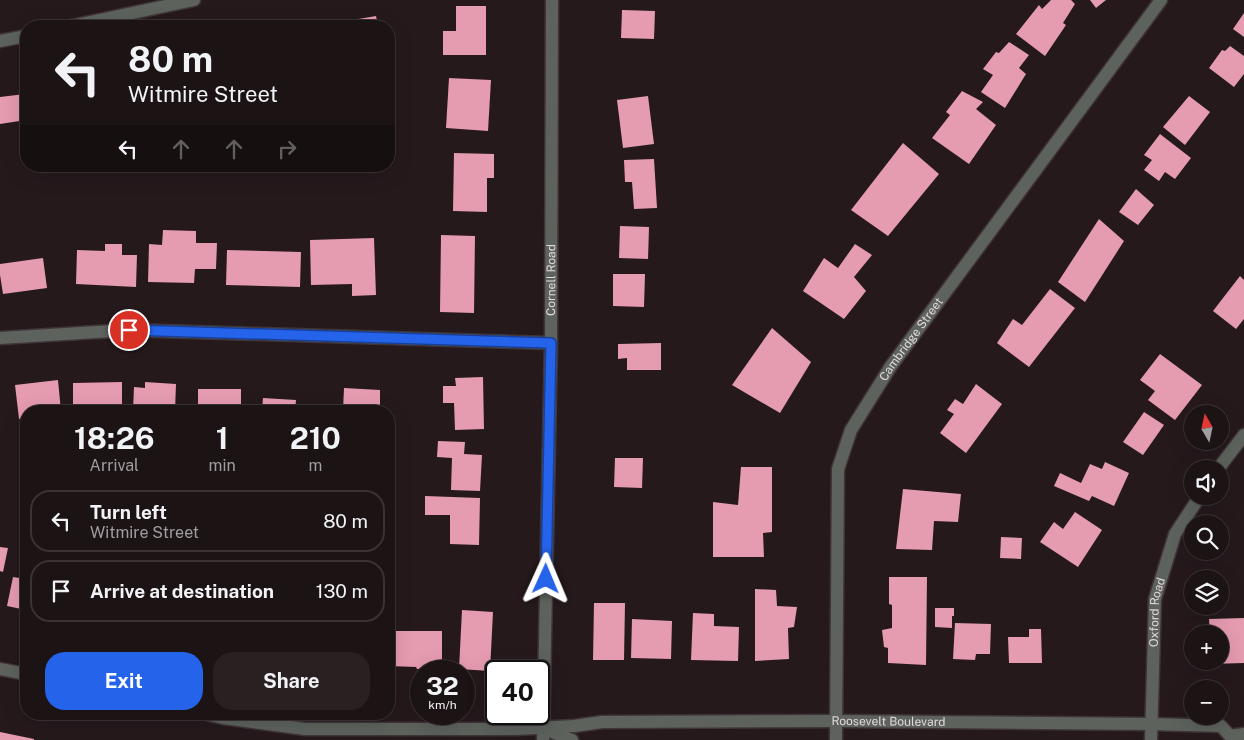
<!DOCTYPE html>
<html lang="en">
<head>
<meta charset="utf-8">
<style>
  body { margin:0; font-family:"Public Sans",sans-serif; background:#292022; color:#f1f3f6; height:100vh; display:flex; flex-direction:column; font-size:19px; white-space:nowrap }
  * { box-sizing:border-box; margin:0 }
  p { font-size:16px; color:#a09ea0 }
  .icon { flex:none; width:28px; height:28px; fill:none; stroke:currentColor; stroke-width:2; stroke-linecap:round; stroke-linejoin:round }
  .map { position:relative; flex:1; overflow:hidden }
  .sheet { position:absolute; left:20px; top:405px; width:375px; height:315px; display:flex; flex-direction:column; background:#1c1315; border-radius:20px; box-shadow:0 5px 20px #0002,0 0 0 1px #3a3234 }
  .sheet>* { flex:none }
  .top-card { position:absolute; left:20px; top:20px; width:375px; height:152px; border-radius:20px; box-shadow:0 5px 20px #0002,0 0 0 1px #3a3234; background:#1c1315; color:#f1f3f6; overflow:hidden }
  .needle { width:32px; rotate:351deg }
  .fabs { position:absolute; left:1184px; top:405px; display:grid; gap:10px }
  .fabs a { display:grid; place-items:center; width:45px; height:45px; border-radius:50%; background:#1c1315; box-shadow:0 5px 20px #0002,0 0 0 1px #3a3234; font-size:25px }
  .speed { position:absolute; left:410px; top:660px; display:flex; gap:10px; font-size:25px; font-weight:700; text-align:center }
  .speed>* { display:grid; place-content:center; width:65px; height:65px; border-radius:50%; background:#1c1315; box-shadow:0 5px 20px #0002,0 0 0 1px #3a3234; line-height:1 }
  .speed small { font-size:12px; font-weight:400 }
  .speed .limit { border:2px solid #111; border-radius:8px; background:#fff; color:#111 }
  .pin { position:absolute; display:grid; place-items:center; width:42px; height:42px; color:#fff; margin:-21px; border:2px solid #fff; border-radius:50%; box-shadow:0 1px 5px #0007 }
  .me { position:absolute; width:55px; margin:-28px; rotate:1deg; stroke-linejoin:round; filter:drop-shadow(0 0 4px #0008) }
  .turn { display:flex; align-items:center; gap:18px; height:105px; padding:0 25px; font-size:22px }
  .turn .icon { width:65px; height:65px; stroke-width:2.5 }
  .turn b { display:block; font-size:35px; line-height:42px }
  .lanes { display:flex; align-items:center; height:48px; padding:0 25px; background:#0003; justify-content:center; gap:25px; direction:ltr }
  .lanes .off { opacity:.35 }
  .eta { display:flex; justify-content:space-evenly; align-items:center; height:85px; text-align:center }
  .eta b { font-size:30px; font-weight:700; line-height:35px }
  .button { display:flex; gap:10px; margin-top:auto; padding:10px 25px }
  .button a { flex:1; height:58px; border-radius:20px; background:#2563eb; color:#fff; font-size:20px; font-weight:700; line-height:58px; text-align:center }
  .button a+a { background:#292022; color:#f1f3f6 }
  ul { padding:0; list-style:none }
  li { display:flex; align-items:center; gap:15px; height:62px; margin:0 10px 8px; padding:0 15px; border:2px solid #3a3234; border-radius:20px }
  li div { flex:1 }
  li b { display:block; font-size:19px }
  li em { font-style:normal }
  .map>svg:first-child { display:block }
  .building { fill:#e59bb0 }
  .lines { fill:none; stroke-linecap:round; stroke-linejoin:round }
  .minor-casing { stroke:#3f3437; stroke-width:15 }
  .tertiary-casing { stroke:#3f3437; stroke-width:15 }
  .minor { stroke:#5d625d; stroke-width:12 }
  .tertiary { stroke:#5d625d; stroke-width:12 }
  .route-casing { stroke:#184099; stroke-width:12 }
  .route { stroke:#2563eb; stroke-width:9 }
  .labels { text-anchor:middle; dominant-baseline:central; stroke-width:5; stroke-linejoin:round; paint-order:stroke }
  .street-label { font-size:12px; fill:#e1d8da; stroke:#1c1013 }
</style>
</head>
<body>
<div class="map">
<svg width="1244" height="740" viewBox="0 0 1244 740">
  <rect width="100%" height="100%" fill="#25191c"/>
  <g class="building">
    <path d="M 1051,0 L 1071,0 L 1075,4 L 1063,23 L 1066,25 L 1045,56 L 1016,34 L 1039,5 L 1042,9 Z"/>
    <path d="M 1090,0 L 1106,0 L 1096,8 Z"/>
    <path d="M 456,6 L 486,6 L 486,55 L 443,55 L 443,31 L 456,31 Z"/>
    <path d="M 622,10 L 655,11 L 654,39 L 621,38 Z"/>
    <path d="M 1244,13 L 1244,37 L 1233,29 Z"/>
    <path d="M 376,16 L 378,26 L 342,26 L 341,22 Z"/>
    <path d="M 1009,42 L 1029,55 L 1019,68 L 1026,74 L 1005,108 L 981,92 L 993,75 L 983,69 L 996,52 L 999,53 Z"/>
    <path d="M 1230,46 L 1244,56 L 1244,74 L 1234,87 L 1209,68 L 1222,50 L 1225,51 Z"/>
    <path d="M 449,78 L 491,80 L 488,131 L 446,128 Z"/>
    <path d="M 962,91 L 983,102 L 976,109 L 996,125 L 969,164 L 932,138 L 950,115 L 946,112 Z"/>
    <path d="M 25,94 L 26,120 L 0,124 L 0,97 Z"/>
    <path d="M 648,96 L 654,144 L 623,148 L 617,100 Z"/>
    <path d="M 1189,96 L 1210,112 L 1185,145 L 1163,127 Z"/>
    <path d="M 1160,134 L 1191,158 L 1175,179 L 1165,172 L 1159,181 L 1144,170 L 1152,160 L 1144,155 Z"/>
    <path d="M 903,143 L 939,174 L 888,236 L 851,210 Z"/>
    <path d="M 454,153 L 494,154 L 494,178 L 487,178 L 487,212 L 453,211 Z"/>
    <path d="M 654,159 L 657,208 L 634,209 L 632,182 L 625,182 L 624,160 Z"/>
    <path d="M 1136,189 L 1154,205 L 1138,225 L 1119,212 Z"/>
    <path d="M 1099,219 L 1124,241 L 1085,302 L 1058,282 Z"/>
    <path d="M 620,226 L 649,227 L 648,259 L 619,258 Z"/>
    <path d="M 163,230 L 196,231 L 196,243 L 217,243 L 216,269 L 195,269 L 194,283 L 148,282 L 149,244 L 162,245 Z"/>
    <path d="M 441,235 L 475,236 L 474,313 L 440,312 Z"/>
    <path d="M 374,238 L 376,295 L 352,296 L 352,284 L 311,285 L 310,240 Z"/>
    <path d="M 105,244 L 122,244 L 122,255 L 137,255 L 136,287 L 76,284 L 77,250 L 105,251 Z"/>
    <path d="M 855,244 L 872,255 L 854,277 L 866,291 L 844,319 L 803,291 L 824,258 L 838,268 Z"/>
    <path d="M 227,250 L 301,252 L 300,287 L 226,285 Z"/>
    <path d="M 43,258 L 47,288 L 3,294 L 0,275 L 0,264 Z"/>
    <path d="M 613,274 L 645,274 L 644,307 L 613,306 Z"/>
    <path d="M 1240,276 L 1244,280 L 1244,319 L 1236,329 L 1213,311 Z"/>
    <path d="M 1050,289 L 1075,308 L 1029,367 L 997,343 L 1013,319 L 1022,325 Z"/>
    <path d="M 772,328 L 811,362 L 780,413 L 732,385 Z"/>
    <path d="M 661,343 L 661,370 L 627,370 L 627,358 L 618,359 L 618,344 Z"/>
    <path d="M 1160,354 L 1202,385 L 1175,420 L 1148,400 L 1155,391 L 1140,380 Z"/>
    <path d="M 483,377 L 484,429 L 455,430 L 454,403 L 443,403 L 443,386 L 456,386 L 455,378 Z"/>
    <path d="M 58,380 L 61,411 L 26,411 L 26,418 L 19,419 L 15,385 Z"/>
    <path d="M 122,382 L 122,411 L 73,411 L 73,383 Z"/>
    <path d="M 145,382 L 176,384 L 175,411 L 133,411 L 134,387 L 145,388 Z"/>
    <path d="M 976,384 L 1002,404 L 966,453 L 940,433 L 954,414 L 947,410 L 955,399 L 963,404 Z"/>
    <path d="M 344,388 L 380,390 L 380,411 L 343,411 Z"/>
    <rect x="198" y="389" width="43" height="22"/>
    <path d="M 263,398 L 296,400 L 295,411 L 262,411 Z"/>
    <path d="M 1144,412 L 1164,425 L 1143,455 L 1123,442 Z"/>
    <path d="M 438,441 L 465,442 L 464,454 L 482,455 L 480,491 L 451,490 L 452,458 L 437,457 Z"/>
    <path d="M 615,458 L 643,458 L 642,488 L 614,487 Z"/>
    <path d="M 1105,462 L 1129,473 L 1114,506 L 1092,496 L 1089,501 L 1054,486 L 1060,473 L 1081,483 L 1090,464 L 1102,469 Z"/>
    <path d="M 741,467 L 772,467 L 772,532 L 763,533 L 764,557 L 713,557 L 713,502 L 738,505 Z"/>
    <path d="M 903,489 L 961,494 L 958,522 L 934,521 L 932,550 L 896,549 Z"/>
    <path d="M 425,496 L 480,498 L 479,545 L 450,544 L 450,515 L 425,515 Z"/>
    <path d="M 1075,512 L 1102,530 L 1078,567 L 1040,542 L 1054,522 L 1063,529 Z"/>
    <path d="M 1001,537 L 1022,538 L 1021,559 L 1000,558 Z"/>
    <path d="M 0,547 L 8,548 L 3,572 L 0,571 Z"/>
    <path d="M 13,577 L 26,579 L 26,610 L 7,606 Z"/>
    <path d="M 889,577 L 927,577 L 926,665 L 888,663 L 888,648 L 884,647 L 882,630 L 892,628 L 892,605 L 889,604 Z"/>
    <path d="M 755,589 L 776,590 L 777,606 L 797,607 L 794,627 L 788,628 L 789,659 L 755,661 Z"/>
    <path d="M 594,603 L 625,603 L 624,660 L 593,660 Z"/>
    <path d="M 935,608 L 954,608 L 954,616 L 952,616 L 952,628 L 935,627 Z"/>
    <path d="M 462,610 L 493,612 L 490,671 L 459,669 Z"/>
    <path d="M 693,613 L 714,614 L 714,626 L 739,627 L 738,661 L 691,660 Z"/>
    <path d="M 1244,618 L 1244,663 L 1211,664 L 1211,661 L 1220,661 L 1220,634 L 1210,634 L 1209,619 Z"/>
    <path d="M 632,619 L 672,621 L 671,659 L 631,658 Z"/>
    <path d="M 955,623 L 991,624 L 990,654 L 976,654 L 975,660 L 953,659 Z"/>
    <path d="M 1029,629 L 1041,629 L 1042,663 L 1009,663 L 1008,637 L 1029,637 Z"/>
    <path d="M 389,631 L 442,631 L 442,669 L 417,669 L 416,667 L 389,666 Z"/>
    <path d="M 0,732 L 34,739 L 34,740 L 0,740 Z"/>
  </g>
  <g class="lines">
    <g class="minor-casing">
      <g id="minor">
        <path d="M 71,26 L 194,0"/>
        <path d="M 0,41 L 26,36"/>
        <path d="M 0,338 L 129,330 L 551,343"/>
        <path d="M 1218,469 L 1244,435"/>
        <path d="M 0,669 L 26,674"/>
        <path id="s1" d="M 206,714 L 223,718 L 305,729 L 516,729 L 574,726 L 602,722 L 837,721 L 1151,724 L 1221,726 L 1230,736 L 1244,734"/>
        <path d="M 547,730 L 572,740"/>
        <path id="s2" d="M 836,740 L 838,469 L 851,430 L 891,366 L 1161,0"/>
        <path id="s3" d="M 1151,740 L 1155,599 L 1175,534 L 1200,496"/>
      </g>
    </g>
    <g class="tertiary-casing">
      <g id="tertiary">
        <path id="s4" d="M 543,740 L 551,343 L 552,0"/>
      </g>
    </g>
    <use href="#minor" class="minor"/>
    <use href="#tertiary" class="tertiary"/>
  </g>
  <g class="lines">
    <g class="route-casing">
      <path id="route" d="M 129,330 L 551,343 L 546,579"/>
    </g>
    <use href="#route" class="route"/>
  </g>
  <g class="labels">
    <g class="street-label">
      <text stroke="none"><textPath href="#s4" startOffset="460">Cornell Road</textPath></text>
      <text stroke="none"><textPath href="#s2" startOffset="421">Cambridge Street</textPath></text>
      <text stroke="none"><textPath href="#s3" startOffset="128">Oxford Road</textPath></text>
      <text stroke="none"><textPath href="#s1" startOffset="684">Roosevelt Boulevard</textPath></text>
    </g>
  </g>
</svg>
<div class="fabs">
<a><svg class="needle" viewBox="-14 -14 28 28"><path d="M0-13l5 13h-10z" fill="#e53935"/><path d="M0 13l5-13h-10z" fill="#a09ea0"/></svg></a>
<a><svg class="icon" aria-label="sound" viewBox="0 0 24 24"><path d="M4 9h4l5-4v14l-5-4H4zM17 9q2 3 0 6"/></svg></a>
<a><svg class="icon" aria-label="search" viewBox="0 0 24 24"><circle cx="10" cy="10" r="6"/><path d="M15 15l6 6"/></svg></a>
<a><svg class="icon" aria-label="layers" viewBox="0 0 24 24"><path d="M12 4l9 5-9 5-9-5zM3 14l9 5 9-5"/></svg></a>
<a>+</a>
<a>−</a>
</div>
<div class="speed"><div>32<small>km/h</small></div><div class="limit">40</div></div>
<div class="pin" style="left:129px;top:330px;background:#d93025"><svg class="icon" aria-label="arrive" viewBox="0 0 24 24"><path d="M6 21V4h12l-3 4 3 4H6"/></svg></div>
<svg class="me" style="left:546px;top:579px" viewBox="-20 -20 40 40"><path d="M0-17L14 15 0 8-14 15z" fill="#2563eb" stroke="#fff" stroke-width="4"/></svg>
<div class="top-card">
<div class="turn"><svg class="icon" aria-label="left" viewBox="0 0 24 24"><path d="M17 20v-9H6M10 6l-5 5 5 5"/></svg><div><b>80 m</b>Witmire Street</div></div>
<div class="lanes"><svg class="icon" aria-label="left" viewBox="0 0 24 24"><path d="M17 20v-9H6M10 6l-5 5 5 5"/></svg><svg class="icon off" aria-label="ahead" viewBox="0 0 24 24"><path d="M12 20V5M6 11l6-6 6 6"/></svg><svg class="icon off" aria-label="ahead" viewBox="0 0 24 24"><path d="M12 20V5M6 11l6-6 6 6"/></svg><svg class="icon off" aria-label="right" viewBox="0 0 24 24"><path d="M7 20v-9h11M14 6l5 5-5 5"/></svg></div>
</div>
<section class="sheet">
<div class="eta">
<div><b>18:26</b><p>Arrival</p></div>
<div><b>1</b><p>min</p></div>
<div><b>210</b><p>m</p></div>
</div>
<ul>
<li><svg class="icon" aria-label="left" viewBox="0 0 24 24"><path d="M17 20v-9H6M10 6l-5 5 5 5"/></svg><div><b>Turn left</b><p>Witmire Street</p></div><em>80 m</em></li>
<li><svg class="icon" aria-label="arrive" viewBox="0 0 24 24"><path d="M6 21V4h12l-3 4 3 4H6"/></svg><div><b>Arrive at destination</b></div><em>130 m</em></li>
</ul>
<div class="button"><a>Exit</a><a>Share</a></div>
</section>
</div>
</body>
</html>
